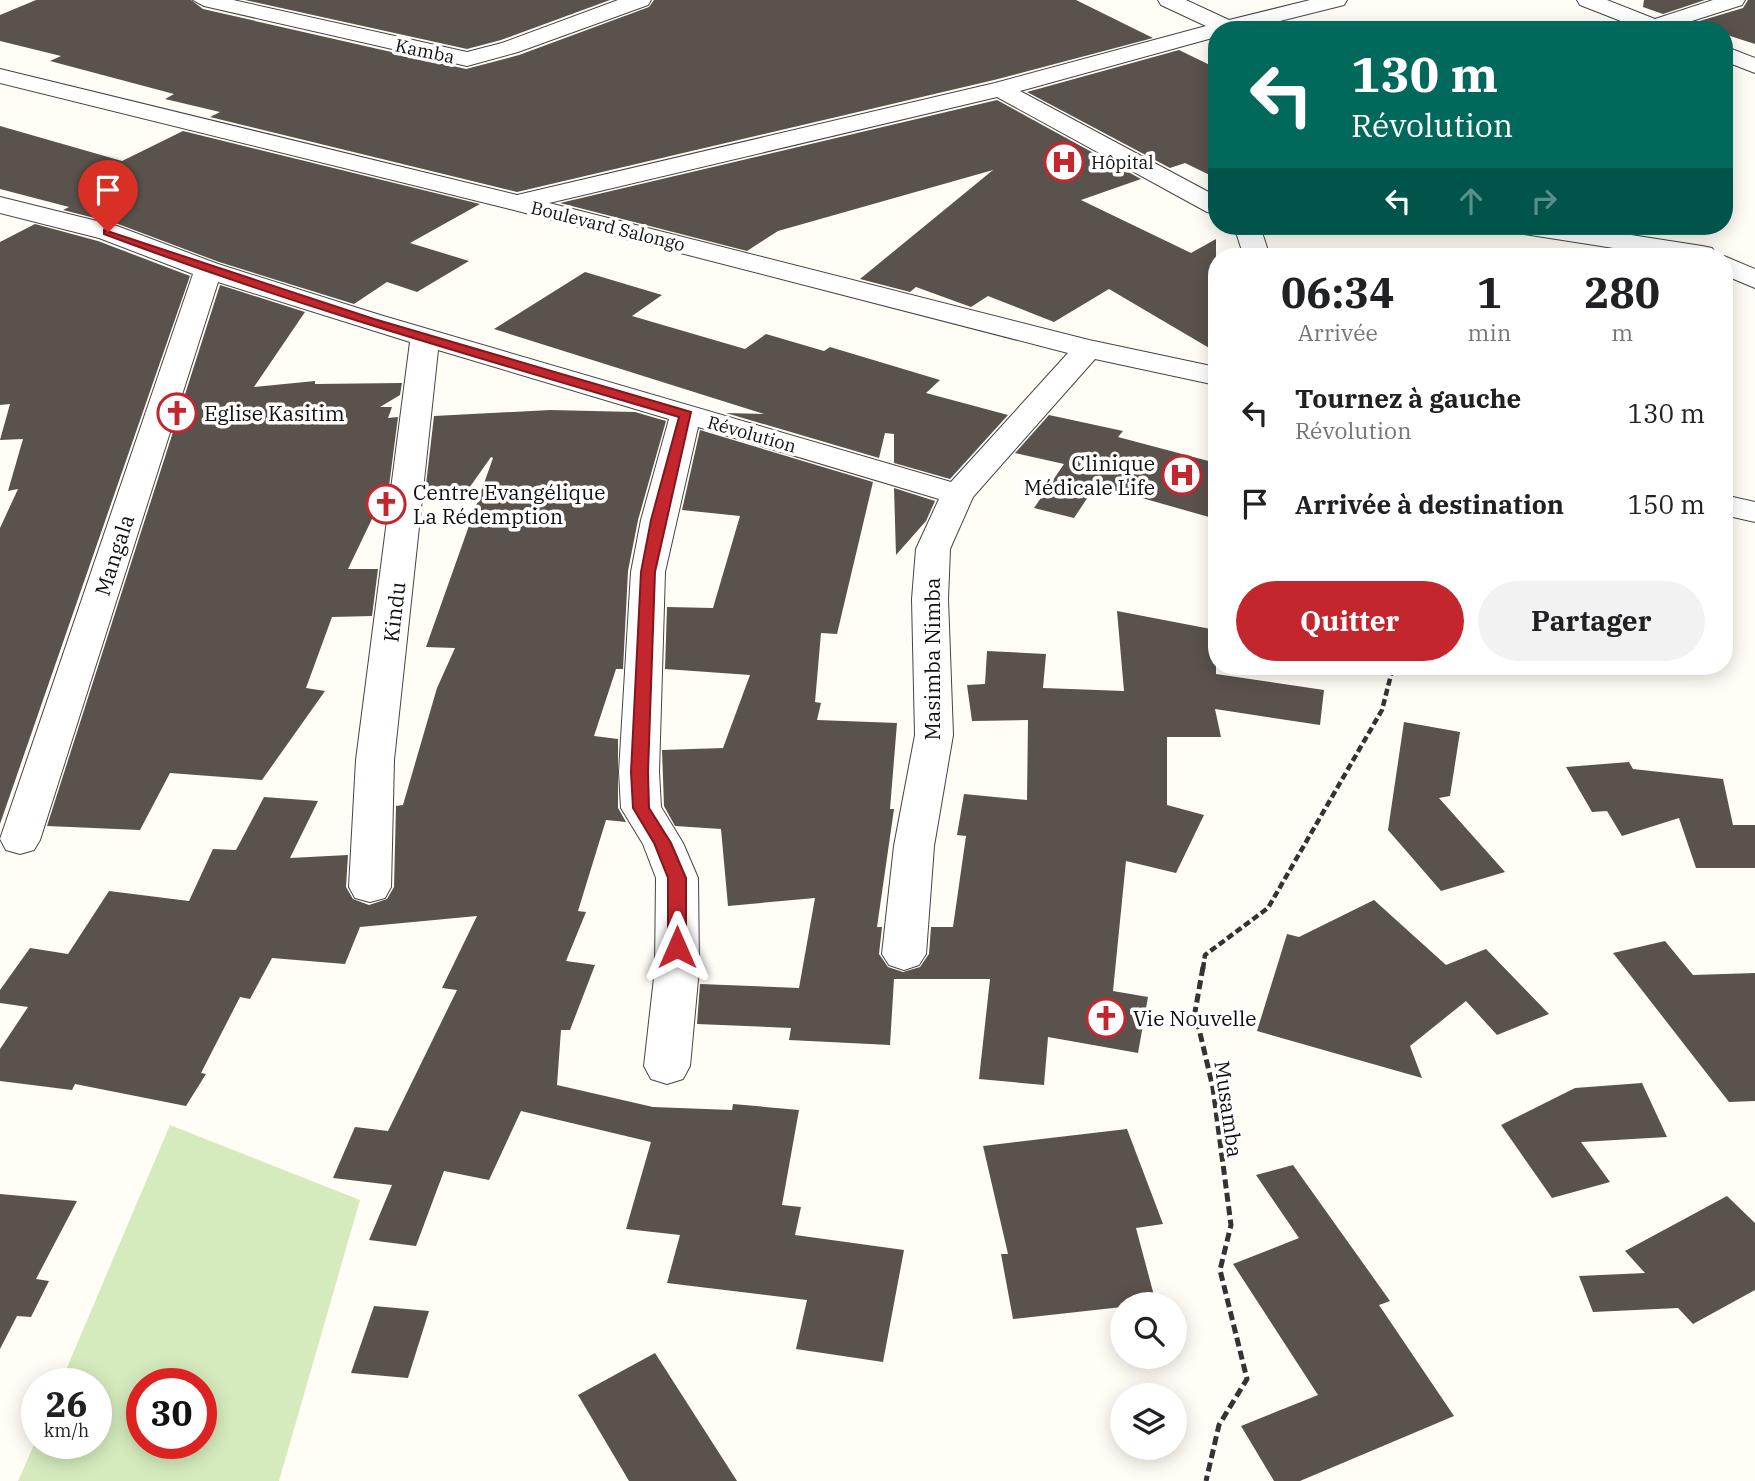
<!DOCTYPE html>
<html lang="fr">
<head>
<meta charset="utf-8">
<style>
  body { margin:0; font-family:"IBM Plex Serif",serif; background:#f2f2f2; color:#202124; height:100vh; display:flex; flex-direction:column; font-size:26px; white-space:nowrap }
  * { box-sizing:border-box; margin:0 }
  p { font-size:23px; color:#757577 }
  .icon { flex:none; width:38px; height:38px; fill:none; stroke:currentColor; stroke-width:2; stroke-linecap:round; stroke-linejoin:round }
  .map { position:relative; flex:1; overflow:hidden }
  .panel { position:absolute; left:1208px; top:248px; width:525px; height:427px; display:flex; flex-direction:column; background:#fff; border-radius:28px; box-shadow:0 4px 18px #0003 }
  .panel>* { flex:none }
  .guide { position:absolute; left:1208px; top:21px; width:525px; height:214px; border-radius:28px; box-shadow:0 4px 18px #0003; background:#00695c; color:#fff; overflow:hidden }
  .buttons { position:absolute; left:1110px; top:1292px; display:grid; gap:14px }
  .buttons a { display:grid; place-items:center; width:77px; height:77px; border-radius:50%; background:#fff; box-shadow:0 4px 18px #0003; font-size:35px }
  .speed { position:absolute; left:21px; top:1368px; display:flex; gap:14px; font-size:35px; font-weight:700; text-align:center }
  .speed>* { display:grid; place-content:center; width:91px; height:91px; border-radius:50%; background:#fff; box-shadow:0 4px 18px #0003; line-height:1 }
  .speed small { font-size:18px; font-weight:400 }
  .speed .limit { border:10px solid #d22; background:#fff; color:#111 }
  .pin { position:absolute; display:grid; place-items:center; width:60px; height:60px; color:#fff; margin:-72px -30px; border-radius:50% 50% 50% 0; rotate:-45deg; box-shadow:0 0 7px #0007 }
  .pin .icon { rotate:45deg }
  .me { position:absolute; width:77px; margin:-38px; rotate:0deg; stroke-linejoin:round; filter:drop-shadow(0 0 5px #0008) }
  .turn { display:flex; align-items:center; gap:24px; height:147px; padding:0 28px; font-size:32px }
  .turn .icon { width:91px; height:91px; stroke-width:2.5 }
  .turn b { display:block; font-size:49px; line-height:60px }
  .lanes { display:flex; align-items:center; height:66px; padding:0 28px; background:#0003; justify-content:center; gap:35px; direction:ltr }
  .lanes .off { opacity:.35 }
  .eta { display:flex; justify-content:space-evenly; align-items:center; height:119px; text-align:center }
  .eta b { font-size:42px; font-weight:800; line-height:49px }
  .button { display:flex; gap:14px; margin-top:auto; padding:14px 28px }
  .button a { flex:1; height:80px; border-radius:42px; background:#c4262e; color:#fff; font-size:28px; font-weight:800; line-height:80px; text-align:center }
  .button a+a { background:#f2f2f2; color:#202124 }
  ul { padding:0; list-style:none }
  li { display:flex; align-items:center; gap:21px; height:91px; padding:0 28px }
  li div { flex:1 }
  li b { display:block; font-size:26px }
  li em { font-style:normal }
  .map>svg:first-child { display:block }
  .green { fill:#d5ebbd; fill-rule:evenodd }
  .building { fill:#5a524d }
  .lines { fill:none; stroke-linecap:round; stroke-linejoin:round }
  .minor-casing { stroke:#444; stroke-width:2 }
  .path-far1 { stroke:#333; stroke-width:4.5; stroke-dasharray:7 3.5; stroke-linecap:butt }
  .path { stroke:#333; stroke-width:5; stroke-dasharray:9 4.5; stroke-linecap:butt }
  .minor { fill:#fff; fill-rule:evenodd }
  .route { fill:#c4262e; stroke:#7f191e; stroke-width:2 }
  .labels { text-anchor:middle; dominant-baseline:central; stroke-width:7; stroke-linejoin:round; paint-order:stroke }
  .far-street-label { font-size:18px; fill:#111; stroke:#fff }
  .far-poi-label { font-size:18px; fill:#111; stroke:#fff; text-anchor:start }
  .poi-label { font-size:21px; fill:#111; stroke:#fff; text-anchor:start }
  .street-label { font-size:21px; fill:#111; stroke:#fff }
</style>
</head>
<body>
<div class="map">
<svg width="1755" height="1481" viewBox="0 0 1755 1481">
  <rect width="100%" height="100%" fill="#fffdf5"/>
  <path class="green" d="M 170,1125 L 360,1200 L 279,1481 L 18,1481 L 37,1438 L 37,1444 L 96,1444 L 96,1384 L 60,1384 ZM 142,1384 L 201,1384 L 201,1444 L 142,1444 Z"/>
  <g class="building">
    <path d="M 36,0 L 191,0 L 203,9 L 466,69 L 519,55 L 649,7 L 654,0 L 1076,0 L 1153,38 L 994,80 L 517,192 L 210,117 L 220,112 L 165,99 L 174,94 L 50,61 L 61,56 L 0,41 L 0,15 Z"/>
    <path d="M 245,0 L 610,0 L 501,40 L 467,49 Z"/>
    <path d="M 1644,0 L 1705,0 L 1663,14 L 1643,7 Z"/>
    <path d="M 1748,0 L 1755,0 L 1755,44 L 1724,34 L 1724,30 L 1693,23 L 1743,8 Z"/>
    <path d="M 1179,50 L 1216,68 L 1216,178 L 1185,163 L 1170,168 L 1027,92 Z"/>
    <path d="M 997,100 L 1141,179 L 1081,200 L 1191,253 L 1216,239 L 1216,352 L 1109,289 L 1054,322 L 988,296 L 971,307 L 916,287 L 910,292 L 860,279 L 993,170 L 778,231 L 747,251 L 560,203 Z"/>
    <path d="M 0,126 L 122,161 L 183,131 L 480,204 L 410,243 L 469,261 L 417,292 L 387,282 L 354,304 L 219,262 L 118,224 L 63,210 L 69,207 L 0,189 Z"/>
    <path d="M 35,224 L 98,241 L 190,276 L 0,824 L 0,528 L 18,489 L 8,491 L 23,439 L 0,440 L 10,404 L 0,405 L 0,242 Z"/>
    <path d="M 585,272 L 662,295 L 632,316 L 745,349 L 766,334 L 824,351 L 830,347 L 940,380 L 926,393 L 1008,415 L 950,479 L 894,463 L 894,434 L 885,433 L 879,458 L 726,413 L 764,414 L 494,329 Z"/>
    <path d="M 220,285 L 305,312 L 254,387 L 315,381 L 315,384 L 402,383 L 400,395 L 380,407 L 392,407 L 388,418 L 398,417 L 388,494 L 384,494 L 348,569 L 378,569 L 372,616 L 332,617 L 306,688 L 325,691 L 262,780 L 170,773 L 140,830 L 47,826 Z"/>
    <path d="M 550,410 L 635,412 L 666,421 L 638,520 L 628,571 L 623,669 L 616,669 L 594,736 L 618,739 L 618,808 L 626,822 L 606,820 L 578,911 L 586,912 L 566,961 L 595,965 L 570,1030 L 561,1030 L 557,1085 L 653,1107 L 732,1110 L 733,1104 L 799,1110 L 782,1205 L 801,1207 L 795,1235 L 904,1250 L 883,1362 L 796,1349 L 807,1300 L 667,1283 L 680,1235 L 626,1229 L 651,1142 L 521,1111 L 489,1180 L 444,1171 L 416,1246 L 369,1240 L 392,1185 L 333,1178 L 355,1127 L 388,1131 L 457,990 L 442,988 L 477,916 L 360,927 L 345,964 L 272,958 L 250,999 L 240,997 L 201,1073 L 206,1074 L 186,1106 L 75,1084 L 72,1090 L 0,1081 L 0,1049 L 28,1007 L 0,1003 L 0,990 L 30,948 L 68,954 L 109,891 L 189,901 L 213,849 L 236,850 L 264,797 L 318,801 L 290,858 L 348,855 L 346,887 L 353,899 L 369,905 L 387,899 L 394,887 L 396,806 L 403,805 L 437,688 L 455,648 L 426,647 L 493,458 L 491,457 L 467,491 L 425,493 L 434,416 Z"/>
    <path d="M 1049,415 L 1123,431 L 1118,437 L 1216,463 L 1216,519 L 1096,485 L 1074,518 L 1034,508 L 1064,464 L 1015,453 Z"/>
    <path d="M 700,430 L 873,482 L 837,634 L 821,633 L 815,702 L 821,703 L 817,720 L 897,723 L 890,809 L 894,809 L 877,927 L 882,927 L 879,954 L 888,967 L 903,972 L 920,967 L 929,954 L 931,927 L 953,927 L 966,836 L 957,835 L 964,794 L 1027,800 L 1028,720 L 972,721 L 967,685 L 985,684 L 987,651 L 1046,654 L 1043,688 L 1124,691 L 1117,611 L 1216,630 L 1216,674 L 1324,690 L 1320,725 L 1215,709 L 1221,737 L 1167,737 L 1167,805 L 1204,815 L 1176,873 L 1126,861 L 1113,991 L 1148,997 L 1138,1053 L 1048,1037 L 1044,1085 L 979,1079 L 990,979 L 894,979 L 890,1045 L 789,1040 L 791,1028 L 697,1024 L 700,984 L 799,988 L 815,898 L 728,906 L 721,829 L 675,826 L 664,806 L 662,750 L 723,748 L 750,675 L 665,669 L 667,607 L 713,608 L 740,516 L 682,510 Z"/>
    <path d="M 894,488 L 935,501 L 926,521 L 896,555 Z"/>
    <path d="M 1404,722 L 1460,732 L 1450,796 L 1439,798 L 1505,872 L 1441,891 L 1388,830 Z"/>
    <path d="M 1629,762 L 1633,769 L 1723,779 L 1733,825 L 1755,825 L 1755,868 L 1696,868 L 1679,818 L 1622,836 L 1607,811 L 1592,812 L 1566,767 Z"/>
    <path d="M 1374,900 L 1446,965 L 1486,949 L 1549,1014 L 1497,1035 L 1466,1001 L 1410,1046 L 1422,1078 L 1257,1031 L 1287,934 L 1299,937 Z"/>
    <path d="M 1665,941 L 1693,975 L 1755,973 L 1755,1101 L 1729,1102 L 1613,953 Z"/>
    <path d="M 1642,1083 L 1667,1137 L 1581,1142 L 1610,1182 L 1552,1198 L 1501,1125 L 1575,1088 Z"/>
    <path d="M 1127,1129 L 1163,1224 L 1136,1228 L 1156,1303 L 1122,1304 L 1122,1307 L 1013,1319 L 1001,1254 L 1008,1254 L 983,1146 Z"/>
    <path d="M 1293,1165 L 1390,1301 L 1379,1305 L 1454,1416 L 1300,1481 L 1274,1481 L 1241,1426 L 1318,1395 L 1233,1264 L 1299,1238 L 1256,1175 Z"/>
    <path d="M 0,1194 L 77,1201 L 36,1279 L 49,1281 L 31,1317 L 17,1316 L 0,1349 Z"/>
    <path d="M 1727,1196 L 1755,1223 L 1755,1290 L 1693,1324 L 1678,1308 L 1593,1312 L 1579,1276 L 1645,1273 L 1625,1251 Z"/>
    <path d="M 374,1306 L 429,1311 L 408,1378 L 351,1373 Z"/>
    <path d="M 655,1353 L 737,1481 L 629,1481 L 578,1395 Z"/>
  </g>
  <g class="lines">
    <g class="minor-casing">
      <g id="minor">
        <path d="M 193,0 L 233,0 L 467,52 L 502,43 L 618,0 L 651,0 L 648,5 L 518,52 L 467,66 L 204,6 Z"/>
        <path d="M 1158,0 L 1186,0 L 1229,20 L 1310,0 L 1347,0 L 1344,5 L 1244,30 L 1216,30 L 1216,37 L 1020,91 L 1216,196 L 1216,214 L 1207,212 L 997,97 L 549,203 L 1089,340 L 1216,367 L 1216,385 L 1095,359 L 973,497 L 950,549 L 948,599 L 953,735 L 934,846 L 926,954 L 919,965 L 904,970 L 889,965 L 882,954 L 894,846 L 915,735 L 912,599 L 916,549 L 939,499 L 698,427 L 665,572 L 659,772 L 661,807 L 683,843 L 698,878 L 699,969 L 690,1066 L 683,1079 L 667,1084 L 651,1079 L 644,1066 L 655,969 L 656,878 L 643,844 L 621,808 L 619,772 L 631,572 L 641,520 L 669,419 L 438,350 L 394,760 L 391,887 L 385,898 L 370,902 L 355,898 L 349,887 L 356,760 L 410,342 L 218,282 L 40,840 L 34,850 L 20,854 L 6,850 L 0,839 L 193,274 L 99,238 L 0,213 L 0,197 L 117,226 L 218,264 L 380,315 L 951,482 L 1068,353 L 510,209 L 0,83 L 0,69 L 517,195 L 995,83 L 1206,26 L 1161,5 Z"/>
        <path d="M 1577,0 L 1607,0 L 1655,19 L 1713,0 L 1745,0 L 1742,5 L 1673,27 L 1675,30 L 1644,30 L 1580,5 Z"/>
        <path d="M 1724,46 L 1755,58 L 1755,73 L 1724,61 Z"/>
        <path d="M 1234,226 L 1260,226 L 1270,257 L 1244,257 Z"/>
        <path d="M 1511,226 L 1573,226 L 1702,246 L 1712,248 L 1716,254 L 1713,257 L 1671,257 L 1524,234 L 1515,232 Z"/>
        <path d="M 1724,256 L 1755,269 L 1755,288 L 1724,275 L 1724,257 L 1718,257 Z"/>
        <path d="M 1724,495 L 1755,502 L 1755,522 L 1724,515 Z"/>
      </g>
    </g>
    <path class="path-far1" d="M 1203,969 L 1205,955 L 1268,908 L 1382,710 L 1393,667"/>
    <path class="path" d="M 1203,967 L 1195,1012 L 1213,1088 L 1231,1225 L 1220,1270 L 1247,1379 L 1219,1425 L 1206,1481"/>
    <use href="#minor" class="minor"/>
  </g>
  <path class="route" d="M 104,230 L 374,319 L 691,412 L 655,572 L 648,772 L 649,808 L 671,843 L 686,878 L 686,947 L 683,951 L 671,951 L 668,947 L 668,878 L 654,843 L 633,808 L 631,772 L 641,572 L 651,520 L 679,417 C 486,360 292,305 104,234 Z"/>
  <defs>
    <g id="hospital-ring" transform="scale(2.0125)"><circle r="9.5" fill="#fff" stroke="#c4262e" stroke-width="1.5"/><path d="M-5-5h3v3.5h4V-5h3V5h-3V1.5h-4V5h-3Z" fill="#c4262e"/></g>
    <g id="church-ring" transform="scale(2.0125)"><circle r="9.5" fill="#fff" stroke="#c4262e" stroke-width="1.5"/><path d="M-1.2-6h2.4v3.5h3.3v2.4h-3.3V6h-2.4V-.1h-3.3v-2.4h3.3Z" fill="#c4262e"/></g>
  </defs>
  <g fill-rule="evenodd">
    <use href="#hospital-ring" x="1064" y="162"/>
    <use href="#church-ring" x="177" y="413"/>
    <use href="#hospital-ring" x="1182" y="475"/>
    <use href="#church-ring" x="386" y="504"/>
    <use href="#church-ring" x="1106" y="1018"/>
  </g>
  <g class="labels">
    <g class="far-street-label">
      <text transform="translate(425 51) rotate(12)">Kamba</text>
      <text transform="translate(608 226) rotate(14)">Boulevard Salongo</text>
      <text transform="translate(752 434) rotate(16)">Révolution</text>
    </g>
    <g class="far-poi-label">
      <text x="1091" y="162">Hôpital</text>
    </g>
    <g class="poi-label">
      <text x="204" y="413">Eglise Kasitim</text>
      <text x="1155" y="463" text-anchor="end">Clinique<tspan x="1155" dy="24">Médicale Life</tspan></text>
      <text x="413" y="492">Centre Evangélique<tspan x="413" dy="24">La Rédemption</tspan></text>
      <text x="1133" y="1018">Vie Nouvelle</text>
    </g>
    <g class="street-label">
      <text transform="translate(114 555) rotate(-72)">Mangala</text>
      <text transform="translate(394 612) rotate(-83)">Kindu</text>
      <text transform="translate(932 659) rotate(-90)">Masimba Nimba</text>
      <text transform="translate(1229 1109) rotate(82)">Musamba</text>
    </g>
  </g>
</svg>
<div class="buttons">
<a><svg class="icon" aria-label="search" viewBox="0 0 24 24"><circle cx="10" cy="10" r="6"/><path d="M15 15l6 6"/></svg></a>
<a><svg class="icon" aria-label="layers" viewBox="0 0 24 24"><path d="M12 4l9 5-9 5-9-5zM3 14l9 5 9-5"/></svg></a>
</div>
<div class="speed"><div>26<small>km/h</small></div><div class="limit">30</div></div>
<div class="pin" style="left:108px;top:232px;background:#d93025"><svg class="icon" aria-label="arrive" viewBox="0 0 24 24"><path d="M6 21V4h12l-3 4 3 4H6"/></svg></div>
<svg class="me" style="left:677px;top:947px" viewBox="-20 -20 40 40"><path d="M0-17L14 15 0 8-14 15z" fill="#c4262e" stroke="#fff" stroke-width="4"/></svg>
<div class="guide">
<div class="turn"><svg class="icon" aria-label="left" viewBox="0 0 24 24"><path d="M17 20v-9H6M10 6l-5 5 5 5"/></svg><div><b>130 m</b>Révolution</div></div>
<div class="lanes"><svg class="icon" aria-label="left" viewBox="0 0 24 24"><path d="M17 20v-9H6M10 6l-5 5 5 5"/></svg><svg class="icon off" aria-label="ahead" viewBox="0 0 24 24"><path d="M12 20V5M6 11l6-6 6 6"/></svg><svg class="icon off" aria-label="right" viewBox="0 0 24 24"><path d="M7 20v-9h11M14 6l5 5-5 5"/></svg></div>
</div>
<section class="panel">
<div class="eta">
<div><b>06:34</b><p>Arrivée</p></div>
<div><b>1</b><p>min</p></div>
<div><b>280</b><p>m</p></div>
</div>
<ul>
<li><svg class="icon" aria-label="left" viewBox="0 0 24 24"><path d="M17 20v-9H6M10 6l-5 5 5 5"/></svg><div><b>Tournez à gauche</b><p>Révolution</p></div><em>130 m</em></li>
<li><svg class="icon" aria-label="arrive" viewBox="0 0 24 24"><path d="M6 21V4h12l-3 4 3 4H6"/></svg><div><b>Arrivée à destination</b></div><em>150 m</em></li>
</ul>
<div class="button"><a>Quitter</a><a>Partager</a></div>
</section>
</div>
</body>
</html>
